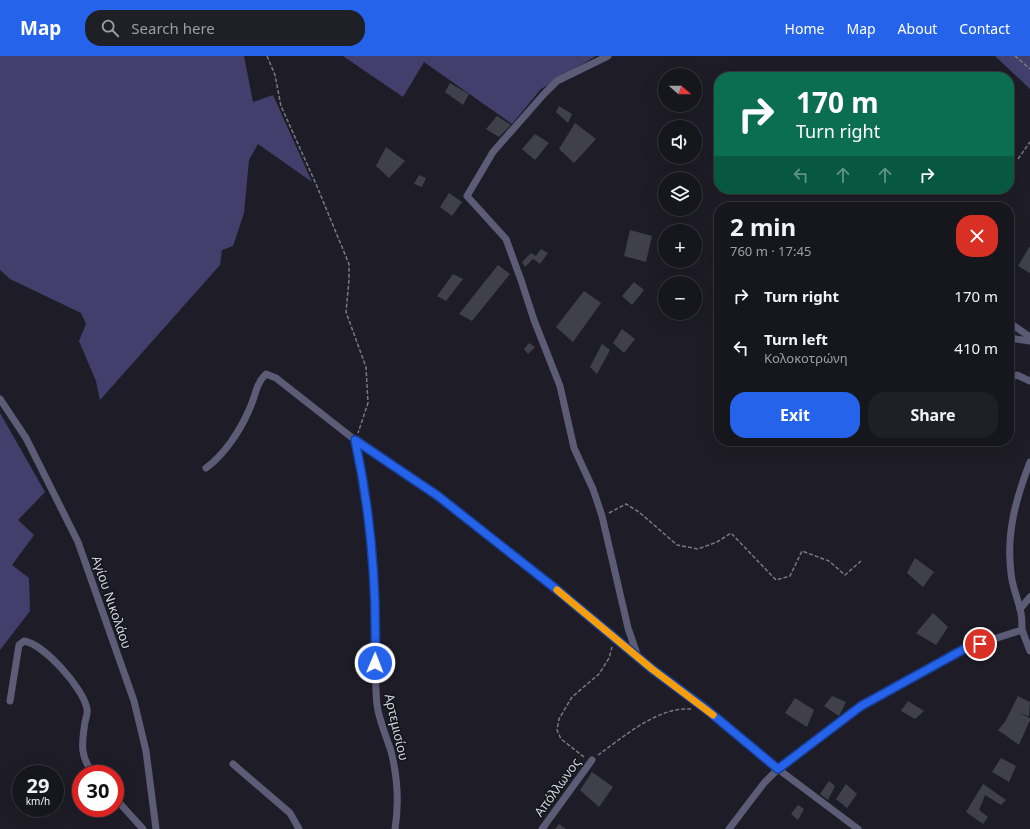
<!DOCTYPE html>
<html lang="en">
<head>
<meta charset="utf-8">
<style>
  body { margin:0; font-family:"Noto Sans",sans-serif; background:#1f1f26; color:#f1f3f6; height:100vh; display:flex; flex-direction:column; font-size:15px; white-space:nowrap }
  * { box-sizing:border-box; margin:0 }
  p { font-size:13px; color:#9e9fa4 }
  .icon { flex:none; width:22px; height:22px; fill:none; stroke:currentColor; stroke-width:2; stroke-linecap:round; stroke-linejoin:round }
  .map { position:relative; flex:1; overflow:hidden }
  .drawer { position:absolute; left:714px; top:146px; width:300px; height:244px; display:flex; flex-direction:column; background:#16161d; border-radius:16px; box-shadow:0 4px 16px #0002,0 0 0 1px #35353b }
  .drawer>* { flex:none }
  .banner { position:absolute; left:714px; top:16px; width:300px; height:122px; border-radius:16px; box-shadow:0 4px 16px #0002,0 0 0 1px #35353b; background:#0b6e4f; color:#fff; overflow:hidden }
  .needle { width:26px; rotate:110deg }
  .fabs { position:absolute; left:658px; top:12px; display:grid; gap:8px }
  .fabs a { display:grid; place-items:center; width:44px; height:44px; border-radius:50%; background:#16161d; box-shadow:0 4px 16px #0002,0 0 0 1px #35353b; font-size:20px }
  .speed { position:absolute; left:12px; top:709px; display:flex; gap:8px; font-size:20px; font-weight:700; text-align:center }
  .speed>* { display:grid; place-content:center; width:52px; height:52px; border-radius:50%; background:#16161d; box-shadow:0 4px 16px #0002,0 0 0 1px #35353b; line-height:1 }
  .speed small { font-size:10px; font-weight:400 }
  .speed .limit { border:6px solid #d22; background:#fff; color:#111 }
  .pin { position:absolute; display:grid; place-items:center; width:34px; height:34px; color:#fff; margin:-17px; border:2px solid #fff; border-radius:50%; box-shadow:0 1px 4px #0007 }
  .me { position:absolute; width:44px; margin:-22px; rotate:1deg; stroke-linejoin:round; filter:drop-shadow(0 0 3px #0008) }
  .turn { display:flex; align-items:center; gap:14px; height:84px; padding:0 16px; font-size:18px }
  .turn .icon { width:52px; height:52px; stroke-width:2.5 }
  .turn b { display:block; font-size:28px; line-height:34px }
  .lanes { display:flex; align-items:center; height:38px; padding:0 16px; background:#0003; justify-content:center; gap:20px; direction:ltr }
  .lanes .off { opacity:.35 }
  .round { display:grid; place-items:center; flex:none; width:42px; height:42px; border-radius:16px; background:#1f1f26 }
  .overview { display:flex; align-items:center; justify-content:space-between; height:68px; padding:0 16px }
  h1 { font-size:24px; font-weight:700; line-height:30px }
  .primary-button { display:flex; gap:8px; margin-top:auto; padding:8px 16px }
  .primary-button a { flex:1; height:46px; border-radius:16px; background:#2563eb; color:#fff; font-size:16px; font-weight:700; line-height:46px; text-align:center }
  .primary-button a+a { background:#1f1f26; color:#f1f3f6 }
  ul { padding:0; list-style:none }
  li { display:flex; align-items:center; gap:12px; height:52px; padding:0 16px }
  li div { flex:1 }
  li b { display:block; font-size:15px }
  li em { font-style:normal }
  header { display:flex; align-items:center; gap:24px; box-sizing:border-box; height:56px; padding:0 20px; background:#2563eb; color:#fff }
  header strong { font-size:19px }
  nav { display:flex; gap:22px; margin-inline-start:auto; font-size:14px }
  .search { width:280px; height:36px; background:#1f1f26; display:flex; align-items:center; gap:10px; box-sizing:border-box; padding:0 14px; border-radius:16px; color:#9e9fa4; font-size:15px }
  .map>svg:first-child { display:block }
  .green { fill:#433f6c }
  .building { fill:#40404b }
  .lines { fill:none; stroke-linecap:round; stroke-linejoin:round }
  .path { stroke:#797981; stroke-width:1.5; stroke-dasharray:4 2; stroke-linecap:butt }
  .street { stroke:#5d5c77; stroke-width:7 }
  .route-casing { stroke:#184099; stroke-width:10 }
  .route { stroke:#2563eb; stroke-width:7 }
  .slow { stroke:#f59e0b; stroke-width:7 }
  .labels { text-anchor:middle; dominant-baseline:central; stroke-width:3; stroke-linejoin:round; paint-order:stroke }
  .street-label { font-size:13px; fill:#d5d5db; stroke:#14141d }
</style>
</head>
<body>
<header>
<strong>Map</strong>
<div class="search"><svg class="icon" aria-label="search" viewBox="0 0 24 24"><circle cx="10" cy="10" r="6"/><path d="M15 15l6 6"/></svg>Search here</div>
<nav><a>Home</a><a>Map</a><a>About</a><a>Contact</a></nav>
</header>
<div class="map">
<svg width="1030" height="773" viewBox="0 0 1030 773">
  <rect width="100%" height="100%" fill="#1e1d27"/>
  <g class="green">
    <path d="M 0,0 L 244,0 L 253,46 L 273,39 L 312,126 L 258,88 L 249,104 L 244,157 L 233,190 L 222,194 L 220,209 L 100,344 L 96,325 L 79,285 L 86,268 L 81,257 L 10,223 L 0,214 Z"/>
    <path d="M 343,0 L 596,0 L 541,33 L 512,68 L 424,6 L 403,41 Z"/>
    <path d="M 995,0 L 1030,0 L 1030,33 Z"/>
    <path d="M 0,357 L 45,436 L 18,464 L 34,479 L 12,509 L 29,522 L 30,555 L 0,594 Z"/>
  </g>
  <g class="building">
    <path d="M 450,27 L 469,38 L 463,49 L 445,36 Z"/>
    <path d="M 559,50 L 572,58 L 568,67 L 556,56 Z"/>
    <path d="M 497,60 L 511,69 L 499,81 L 486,73 Z"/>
    <path d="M 575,67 L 596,83 L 574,107 L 559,93 Z"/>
    <path d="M 535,78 L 549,87 L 535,104 L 522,93 Z"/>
    <path d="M 386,91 L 405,105 L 389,122 L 376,110 Z"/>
    <path d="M 419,119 L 426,122 L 422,131 L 414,128 Z"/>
    <path d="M 449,137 L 462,146 L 452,160 L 440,151 Z"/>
    <path d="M 630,174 L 652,180 L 646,206 L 624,200 Z"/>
    <path d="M 1030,190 L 1030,217 L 1018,210 Z"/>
    <path d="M 541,193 L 548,197 L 540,208 L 533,203 L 525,211 L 522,206 L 531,197 L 536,200 Z"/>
    <path d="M 498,209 L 510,218 L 472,265 L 459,258 Z"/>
    <path d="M 453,218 L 463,223 L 446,245 L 437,240 Z"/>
    <path d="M 634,226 L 644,234 L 632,249 L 622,240 Z"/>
    <path d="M 584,235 L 601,247 L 573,286 L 556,271 Z"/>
    <path d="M 622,273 L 635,283 L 624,297 L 613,287 Z"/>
    <path d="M 529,287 L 535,291 L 528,298 L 524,293 Z"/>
    <path d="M 602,288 L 610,294 L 597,318 L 590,311 Z"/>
    <path d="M 915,502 L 934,516 L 923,531 L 907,517 Z"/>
    <path d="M 933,557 L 948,571 L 936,589 L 916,577 Z"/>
    <path d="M 832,640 L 846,646 L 839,660 L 824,650 Z"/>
    <path d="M 1018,640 L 1030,646 L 1029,660 L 1020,657 L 1030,662 L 1030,664 L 1019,689 L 998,674 L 1005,666 Z"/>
    <path d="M 795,642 L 814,654 L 807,671 L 785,657 Z"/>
    <path d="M 908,645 L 924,655 L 915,663 L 901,655 Z"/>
    <path d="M 1001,702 L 1016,710 L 1009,726 L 992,716 Z"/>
    <path d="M 592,716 L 613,731 L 599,751 L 580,734 Z"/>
    <path d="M 829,725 L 835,730 L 828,744 L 820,738 Z"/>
    <path d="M 846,728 L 857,738 L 847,752 L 836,743 Z"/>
    <path d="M 983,728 L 1006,744 L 1001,749 L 985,739 L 979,754 L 988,761 L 983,768 L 966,756 Z"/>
    <path d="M 798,749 L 804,753 L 798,764 L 791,758 Z"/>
    <path d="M 559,768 L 566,773 L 555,773 Z"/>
  </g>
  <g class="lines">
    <g class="path">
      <path d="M 267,0 L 275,19 L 281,50 L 316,128 L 349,208 L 349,224 L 346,256 L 366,311 L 368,347 L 358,377"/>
      <path d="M 1015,0 L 1030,13"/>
      <path d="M 1018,103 L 1030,86"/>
      <path d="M 609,457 L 626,448 L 639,456 L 677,489 L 698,493 L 717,486 L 731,477 L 776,524 L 790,520 L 802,495 L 829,505 L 845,519 L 861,505"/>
      <path d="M 598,699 C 625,680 657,651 691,653"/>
      <path d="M 584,701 L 561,683 L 557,674 L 559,663 L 572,641 L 599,618 L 609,602 L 612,591"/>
    </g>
    <g class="street">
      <path d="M 608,0 L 557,25 L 544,38 L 493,96 L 467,140 L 506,183 L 521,224 L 534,264 L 560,330 L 574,392 L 593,433 L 602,460 L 628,572 L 638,601"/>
      <path d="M 1010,267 L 1030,281"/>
      <path d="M 1009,282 L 1030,285"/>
      <path d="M 1009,322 L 1017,319 L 1030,325"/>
      <path d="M 0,343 L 26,382 L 78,486 L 134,645 L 146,695 L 156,773"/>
      <path d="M 355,384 C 368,442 373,501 375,561 C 376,590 374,619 377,649 C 379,664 386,680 391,695 C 397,719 399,748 395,773"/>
      <path d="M 206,412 C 224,399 240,375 249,354 C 255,342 256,327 266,318 L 276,322 L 355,384 L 438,440 L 556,533 L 652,613 L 706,653 L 778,713 L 858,773"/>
      <path d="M 1020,553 L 1030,541"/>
      <path d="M 1022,574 C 1022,567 1022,559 1020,553 C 1017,540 1012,530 1011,517 C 1006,477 1016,442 1030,406"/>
      <path d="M 10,645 L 19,589 L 24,585 C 44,588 84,633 87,653 C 88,657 86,662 85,666 C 82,686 79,701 94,718"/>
      <path d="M 233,708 L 290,757 L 299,773"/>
      <path d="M 115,742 L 143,773"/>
      <path d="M 542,773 L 592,704"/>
      <path d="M 729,773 L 764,727 L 778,713 L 861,650 L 965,592 L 1022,574 L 1030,595"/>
    </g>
  </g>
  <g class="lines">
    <g class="route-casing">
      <path id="route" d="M 375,607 C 377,532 371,457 355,384 L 438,440 L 556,533 L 652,613 L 706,653 L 778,713 L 861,650 L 966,592 L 980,588"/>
    </g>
    <use href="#route" class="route"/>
    <path class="slow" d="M 557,534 L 652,613 L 713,659"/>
  </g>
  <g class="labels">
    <g class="street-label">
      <text transform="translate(112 546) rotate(71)">Αγίου Νικολάου</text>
      <text transform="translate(397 671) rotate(77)">Αρτεμισίου</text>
      <text transform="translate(557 731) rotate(-54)">Απόλλωνος</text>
    </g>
  </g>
</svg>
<div class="fabs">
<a><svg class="needle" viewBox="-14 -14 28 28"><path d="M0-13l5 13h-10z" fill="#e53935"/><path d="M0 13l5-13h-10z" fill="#9e9fa4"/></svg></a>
<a><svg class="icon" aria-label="sound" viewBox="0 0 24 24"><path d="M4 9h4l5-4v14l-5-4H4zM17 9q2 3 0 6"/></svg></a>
<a><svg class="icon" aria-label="layers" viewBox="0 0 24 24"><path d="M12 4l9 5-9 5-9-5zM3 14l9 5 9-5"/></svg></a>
<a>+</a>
<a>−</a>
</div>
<div class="speed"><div>29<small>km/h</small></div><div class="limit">30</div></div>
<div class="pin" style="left:980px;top:588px;background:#d93025"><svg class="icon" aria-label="arrive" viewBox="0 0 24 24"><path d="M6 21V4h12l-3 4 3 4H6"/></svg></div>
<svg class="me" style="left:375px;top:607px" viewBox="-20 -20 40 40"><circle r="17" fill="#2563eb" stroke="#fff" stroke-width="3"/><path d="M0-11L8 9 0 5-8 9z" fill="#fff"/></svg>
<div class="banner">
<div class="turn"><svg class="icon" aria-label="right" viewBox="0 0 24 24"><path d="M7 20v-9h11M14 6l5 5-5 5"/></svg><div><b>170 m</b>Turn right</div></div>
<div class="lanes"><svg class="icon off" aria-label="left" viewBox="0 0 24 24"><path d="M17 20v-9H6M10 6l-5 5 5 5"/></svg><svg class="icon off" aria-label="ahead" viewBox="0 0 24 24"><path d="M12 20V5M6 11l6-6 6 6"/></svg><svg class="icon off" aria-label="ahead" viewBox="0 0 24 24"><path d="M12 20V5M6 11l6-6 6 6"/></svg><svg class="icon" aria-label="right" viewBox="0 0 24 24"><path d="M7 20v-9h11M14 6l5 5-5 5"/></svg></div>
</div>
<section class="drawer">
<div class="overview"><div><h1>2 min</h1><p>760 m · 17:45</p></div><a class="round" style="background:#d93025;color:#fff"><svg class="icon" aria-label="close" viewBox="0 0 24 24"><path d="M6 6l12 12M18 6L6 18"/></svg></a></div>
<ul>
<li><svg class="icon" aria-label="right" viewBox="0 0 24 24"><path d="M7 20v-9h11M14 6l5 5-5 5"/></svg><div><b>Turn right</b></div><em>170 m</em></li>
<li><svg class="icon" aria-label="left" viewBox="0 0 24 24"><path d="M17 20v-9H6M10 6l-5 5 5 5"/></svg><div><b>Turn left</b><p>Κολοκοτρώνη</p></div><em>410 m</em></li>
</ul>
<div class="primary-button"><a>Exit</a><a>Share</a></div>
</section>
</div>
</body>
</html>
